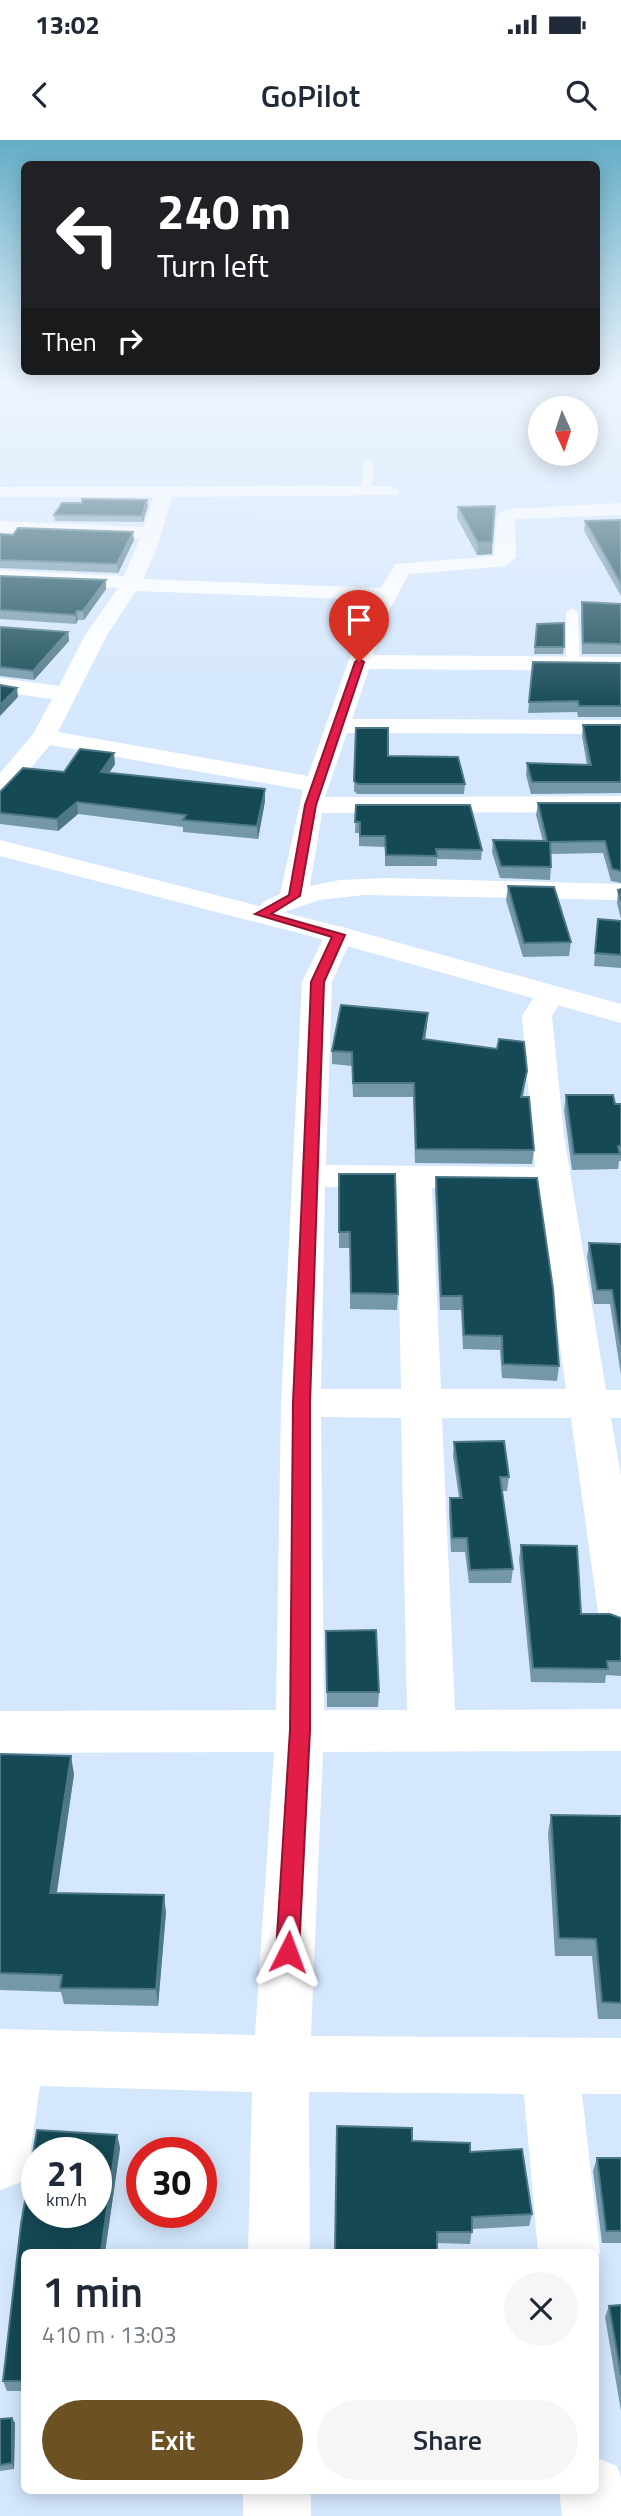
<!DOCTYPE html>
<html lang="en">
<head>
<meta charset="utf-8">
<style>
  body { margin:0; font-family:"Titillium Web",sans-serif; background:#f6f6f7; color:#1f2937; height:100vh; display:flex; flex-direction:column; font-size:26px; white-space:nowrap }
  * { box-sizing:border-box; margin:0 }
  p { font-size:23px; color:#747a83 }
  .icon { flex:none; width:38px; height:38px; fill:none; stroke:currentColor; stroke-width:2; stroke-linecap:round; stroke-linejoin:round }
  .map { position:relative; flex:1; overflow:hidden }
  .drawer { position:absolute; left:21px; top:2109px; width:578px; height:245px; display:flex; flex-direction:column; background:#fff; border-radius:10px; box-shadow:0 4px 18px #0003 }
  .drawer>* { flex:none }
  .banner { position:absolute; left:21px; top:21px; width:579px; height:214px; border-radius:10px; box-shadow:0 4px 18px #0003; background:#202124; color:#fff; overflow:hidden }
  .needle { width:46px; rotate:177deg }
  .buttons { position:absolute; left:528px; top:256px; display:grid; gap:14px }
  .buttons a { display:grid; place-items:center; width:70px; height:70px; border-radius:50%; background:#fff; box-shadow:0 4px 18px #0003; font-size:35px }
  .speed { position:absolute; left:21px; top:1997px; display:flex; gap:14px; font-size:35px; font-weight:700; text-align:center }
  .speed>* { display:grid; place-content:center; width:91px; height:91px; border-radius:50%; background:#fff; box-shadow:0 4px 18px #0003; line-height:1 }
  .speed small { font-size:18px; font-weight:400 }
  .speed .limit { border:10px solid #d22; background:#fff; color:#111 }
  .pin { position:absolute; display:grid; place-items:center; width:60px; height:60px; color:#fff; margin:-72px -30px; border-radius:50% 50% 50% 0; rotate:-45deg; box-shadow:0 0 7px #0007 }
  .pin .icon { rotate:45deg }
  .me { position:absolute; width:77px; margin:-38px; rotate:3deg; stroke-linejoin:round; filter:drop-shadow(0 0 5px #0008) }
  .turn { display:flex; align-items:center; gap:24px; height:147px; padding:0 21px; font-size:32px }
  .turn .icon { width:91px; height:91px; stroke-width:2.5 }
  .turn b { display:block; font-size:49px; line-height:60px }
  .then { display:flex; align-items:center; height:66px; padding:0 21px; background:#0003; gap:14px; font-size:26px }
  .round { display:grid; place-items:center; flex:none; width:74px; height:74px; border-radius:37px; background:#f6f6f7 }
  .head { display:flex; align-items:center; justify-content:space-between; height:119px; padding:0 21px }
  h1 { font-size:42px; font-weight:600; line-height:52px }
  .action { display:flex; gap:14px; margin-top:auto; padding:14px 21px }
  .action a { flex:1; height:80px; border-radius:42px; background:#6c5123; color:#fff; font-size:28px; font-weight:600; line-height:80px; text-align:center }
  .action a+a { background:#f6f6f7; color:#1f2937 }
  .status { display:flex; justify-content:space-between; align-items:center; height:49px; padding:0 35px; background:#fff; direction:ltr }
  .status svg { height:19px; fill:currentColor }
  header { display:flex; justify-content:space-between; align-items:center; height:91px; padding:0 21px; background:#fff; font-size:32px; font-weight:600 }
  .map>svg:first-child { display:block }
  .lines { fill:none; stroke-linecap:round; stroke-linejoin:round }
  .service { fill:#fff; fill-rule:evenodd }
  .minor { fill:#fff; fill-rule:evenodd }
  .tertiary { fill:#fff; fill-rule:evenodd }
  .wall { fill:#7498a9; fill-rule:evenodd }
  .shaded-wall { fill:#4e7887 }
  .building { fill:#144955; stroke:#4e7887; stroke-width:2; fill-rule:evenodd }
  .route { fill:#e11d48; stroke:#92132f; stroke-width:2 }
</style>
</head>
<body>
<div class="status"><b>13:02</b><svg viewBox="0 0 49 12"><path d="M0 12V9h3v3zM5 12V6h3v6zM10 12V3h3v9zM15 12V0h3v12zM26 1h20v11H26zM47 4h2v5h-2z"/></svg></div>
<header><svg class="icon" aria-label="back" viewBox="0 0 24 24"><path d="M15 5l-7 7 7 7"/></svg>GoPilot<svg class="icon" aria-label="search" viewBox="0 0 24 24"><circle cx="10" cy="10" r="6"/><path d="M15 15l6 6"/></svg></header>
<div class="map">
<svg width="621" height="2376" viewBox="0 0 621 2376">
  <rect width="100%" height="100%" fill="#d4e7fd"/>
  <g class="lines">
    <g class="service">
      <path d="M 369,320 L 374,323 L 371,351 L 366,354 L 361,351 L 364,323 Z"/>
      <path d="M 572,468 L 578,472 L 580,524 L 573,528 L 566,524 L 566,472 Z"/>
    </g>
    <g class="minor">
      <path d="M 391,346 L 400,351 L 397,355 L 172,357 L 156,411 L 143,439 L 381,448 L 395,424 L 494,416 L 497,376 L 506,369 L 621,363 L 621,375 L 515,379 L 516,417 L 506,426 L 409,434 L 386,476 L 373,515 L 621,517 L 621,531 L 369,529 L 352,579 L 621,580 L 621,594 L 347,593 L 325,657 L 621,656 L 621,672 L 322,673 L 310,746 L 340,740 L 388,738 L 621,744 L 621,760 L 364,755 L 319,760 L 273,776 L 263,774 L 259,768 L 263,762 L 280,754 L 303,650 L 50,605 L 9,654 L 0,657 L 0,633 L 33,594 L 52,559 L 0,552 L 0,538 L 59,546 L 85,495 L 118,448 L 0,442 L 0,430 L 124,436 L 140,398 L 0,393 L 0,381 L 144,387 L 153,357 L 0,357 L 0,347 ZM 136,451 L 375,460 L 348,522 L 308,636 L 58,592 L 107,495 Z"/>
      <path d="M 339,786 L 349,789 L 353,795 L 332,842 L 326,1025 L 535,1027 L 522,876 L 539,849 L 550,846 L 561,849 L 565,855 L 552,876 L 564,996 L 606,1250 L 621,1250 L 621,1278 L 611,1278 L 621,1336 L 621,1490 L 605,1485 L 598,1472 L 571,1278 L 442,1278 L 455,1570 L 621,1569 L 621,1611 L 323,1612 L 311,1896 L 621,1898 L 621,1954 L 582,1954 L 600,2112 L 595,2123 L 595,2112 L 538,2112 L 524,1954 L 309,1952 L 310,2112 L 248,2112 L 252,1952 L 40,1946 L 29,2021 L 21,2042 L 0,2050 L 0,1889 L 255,1895 L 274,1612 L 0,1613 L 0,1571 L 276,1570 L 281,1263 L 302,842 L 325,795 L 329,789 ZM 325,1047 L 397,1047 L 401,1249 L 321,1249 ZM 432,1048 L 538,1049 L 566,1249 L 441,1249 ZM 321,1277 L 401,1278 L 407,1570 L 324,1570 Z"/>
      <path d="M 595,2317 L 617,2326 L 621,2337 L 621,2376 L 562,2376 L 559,2350 L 595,2350 Z"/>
      <rect x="243" y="2350" width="68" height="26"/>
    </g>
    <path class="tertiary" d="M 0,700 L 349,789 L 621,864 L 621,883 L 329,801 L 0,716 Z"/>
  </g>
  <g class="wall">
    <path d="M 82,363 L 148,366 L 143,382 L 55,381 L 54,375 Z"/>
    <path d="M 495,366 L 492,414 L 477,415 L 457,378 L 458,367 Z"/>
    <path d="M 621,380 L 621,456 L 584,391 L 585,381 Z"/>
    <path d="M 0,394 L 13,395 L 134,400 L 118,433 L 0,428 Z"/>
    <path d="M 0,436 L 106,440 L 106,449 L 84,480 L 78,480 L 76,484 L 0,479 Z"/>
    <path d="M 582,462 L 621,464 L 621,514 L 582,514 L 581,473 Z"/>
    <path d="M 537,484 L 564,507 L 563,514 L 534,514 Z"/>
    <path d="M 0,487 L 68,492 L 69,501 L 34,540 L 0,536 Z"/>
    <path d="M 533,522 L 621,523 L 621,577 L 578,577 L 577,572 L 528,573 Z"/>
    <path d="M 583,585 L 621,585 L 621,653 L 531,654 L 526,635 L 527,623 L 587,625 L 582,596 Z"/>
    <path d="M 356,588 L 388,616 L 465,644 L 464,654 L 357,654 L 354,651 Z"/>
    <path d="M 115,624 L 109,633 L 265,649 L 265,661 L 258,699 L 183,692 L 183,687 L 78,674 L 58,691 L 0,684 L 0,652 L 64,632 Z"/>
    <path d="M 538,663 L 621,663 L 621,743 L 611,741 L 603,713 L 550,714 L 551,727 L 550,740 L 500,738 L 492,712 L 493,700 L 543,701 L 536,675 Z"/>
    <path d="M 356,665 L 482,710 L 481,720 L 437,719 L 437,726 L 385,726 L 385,707 L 359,706 L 359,693 L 355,693 Z"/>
    <path d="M 508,746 L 571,802 L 569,816 L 523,817 L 506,760 Z"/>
    <path d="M 621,749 L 621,779 L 617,763 L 618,750 Z"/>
    <path d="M 598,779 L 621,781 L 621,828 L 594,826 Z"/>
    <path d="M 428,873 L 425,899 L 527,931 L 523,957 L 534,1010 L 532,1024 L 415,1023 L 413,957 L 353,957 L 352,926 L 332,924 L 332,911 Z"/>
    <path d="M 566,955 L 615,964 L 621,964 L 621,1021 L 619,1021 L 618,1029 L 572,1030 L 564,970 Z"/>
    <path d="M 339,1034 L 398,1154 L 397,1170 L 350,1169 L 350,1108 L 339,1108 Z"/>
    <path d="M 436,1037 L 559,1226 L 557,1241 L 502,1238 L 500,1210 L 463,1209 L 461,1170 L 440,1170 L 435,1051 Z"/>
    <path d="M 589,1103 L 621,1104 L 621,1235 L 610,1164 L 594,1164 L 587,1117 Z"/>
    <path d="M 454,1302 L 509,1337 L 507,1351 L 502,1351 L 513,1429 L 511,1443 L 469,1443 L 465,1412 L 451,1412 L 449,1372 L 450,1358 L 459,1358 L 453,1316 Z"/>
    <path d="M 521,1405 L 581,1474 L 621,1478 L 621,1536 L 606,1535 L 605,1543 L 531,1542 L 519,1419 Z"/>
    <path d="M 326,1506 L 379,1552 L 378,1567 L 327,1567 Z"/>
    <path d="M 0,1614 L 74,1634 L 57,1753 L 166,1772 L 158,1866 L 64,1864 L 61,1852 L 0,1850 Z"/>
    <path d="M 551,1675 L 621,1676 L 621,1879 L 598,1879 L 592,1816 L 555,1816 L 548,1693 Z"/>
    <path d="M 37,1990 L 117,1995 L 120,2008 L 105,2112 L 24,2112 L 24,2251 L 7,2251 L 3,2241 L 21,2084 ZM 37,2012 L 96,2012 L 96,2072 L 37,2072 Z"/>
    <path d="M 412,2001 L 470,2012 L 532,2074 L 529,2086 L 472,2089 L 470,2104 L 437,2103 Z"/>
    <path d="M 597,2018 L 621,2018 L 621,2103 L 602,2103 L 593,2031 Z"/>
    <path d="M 621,2165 L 621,2271 L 605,2177 L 609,2166 Z"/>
    <path d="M 12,2278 L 15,2283 L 14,2329 L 0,2331 L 0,2279 Z"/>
  </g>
  <g class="shaded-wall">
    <path d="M 147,360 L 148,366 L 143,382 L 142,376 Z"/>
    <path d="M 133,392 L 134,400 L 118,433 L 117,424 Z"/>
    <path d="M 492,402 L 492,414 L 477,415 L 478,403 Z"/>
    <path d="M 106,440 L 106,449 L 84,480 L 83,471 Z"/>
    <path d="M 77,471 L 78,480 L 76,484 L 75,475 Z"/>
    <path d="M 68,492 L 69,501 L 34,540 L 33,531 Z"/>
    <path d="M 17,548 L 18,557 L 0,576 L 0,565 Z"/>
    <path d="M 114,613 L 115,624 L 102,644 L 101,632 Z"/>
    <path d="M 265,649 L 265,661 L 258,699 L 257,686 Z"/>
    <path d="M 77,662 L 78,674 L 58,691 L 57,679 Z"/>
    <path d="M 428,873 L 427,886 L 423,913 L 423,899 Z"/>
    <path d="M 71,1616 L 74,1634 L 54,1770 L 50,1753 Z"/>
    <path d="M 164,1755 L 166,1772 L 158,1866 L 156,1849 Z"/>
    <path d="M 117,1995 L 120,2008 L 105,2112 L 101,2112 Z"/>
    <path d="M 12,2278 L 15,2283 L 14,2329 L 12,2323 Z"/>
  </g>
  <g class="building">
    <path d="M 82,359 L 147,360 L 142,376 L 54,375 L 62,363 L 82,363 Z"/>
    <path d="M 495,366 L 492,402 L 478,403 L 458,367 Z"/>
    <path d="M 621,380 L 621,444 L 585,381 Z"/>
    <path d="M 18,388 L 133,392 L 117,424 L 0,420 L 0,394 L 13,395 Z"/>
    <path d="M 0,436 L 106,440 L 83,471 L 77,471 L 75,475 L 0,470 Z"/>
    <path d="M 582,462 L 621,464 L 621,504 L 583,503 Z"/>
    <path d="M 564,483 L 564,507 L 535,507 L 537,484 Z"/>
    <path d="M 0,487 L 68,492 L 33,531 L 0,527 Z"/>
    <path d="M 533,522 L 621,523 L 621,566 L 579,566 L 578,561 L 529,562 Z"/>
    <path d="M 0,545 L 17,548 L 0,565 Z"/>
    <path d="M 583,585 L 621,585 L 621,642 L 532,642 L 527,623 L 591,625 Z"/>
    <path d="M 356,588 L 388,588 L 388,616 L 458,617 L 465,644 L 358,644 L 354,641 Z"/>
    <path d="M 80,609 L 114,613 L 101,632 L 265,649 L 257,686 L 183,680 L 186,675 L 77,662 L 57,679 L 0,673 L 0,652 L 23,628 L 64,632 Z"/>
    <path d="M 538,663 L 621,663 L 621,731 L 612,729 L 605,701 L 550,702 L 551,727 L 501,726 L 493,700 L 547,701 Z"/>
    <path d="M 356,665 L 470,665 L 482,710 L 436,709 L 437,716 L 386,715 L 385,696 L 360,696 L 360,682 L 355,682 Z"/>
    <path d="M 508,746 L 554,747 L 571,802 L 524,803 Z"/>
    <path d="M 621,749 L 621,761 L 618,750 Z"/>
    <path d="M 598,779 L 621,781 L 621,815 L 595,813 Z"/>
    <path d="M 341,865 L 428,873 L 423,899 L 497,909 L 499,899 L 524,902 L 527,931 L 521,957 L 529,957 L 534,1010 L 416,1009 L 414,943 L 353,943 L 352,912 L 332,911 Z"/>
    <path d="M 566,955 L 613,955 L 615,964 L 621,964 L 621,1006 L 618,1006 L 620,1014 L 574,1014 Z"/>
    <path d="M 339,1034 L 395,1034 L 398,1154 L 351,1153 L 350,1092 L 339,1092 Z"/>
    <path d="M 436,1037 L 537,1038 L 553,1149 L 559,1226 L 503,1224 L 502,1196 L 464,1195 L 462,1156 L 441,1156 Z"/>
    <path d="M 589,1103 L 621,1104 L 621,1205 L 612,1150 L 597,1150 Z"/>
    <path d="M 504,1301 L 509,1337 L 500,1337 L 513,1429 L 470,1430 L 467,1398 L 452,1398 L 450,1358 L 462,1358 L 454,1302 Z"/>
    <path d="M 521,1405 L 577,1406 L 581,1474 L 610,1474 L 621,1478 L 621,1521 L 607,1521 L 608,1529 L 533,1528 Z"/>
    <path d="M 376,1490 L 379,1552 L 327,1552 L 326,1491 Z"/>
    <path d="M 0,1614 L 71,1616 L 50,1753 L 164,1755 L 156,1849 L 60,1848 L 62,1835 L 0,1833 Z"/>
    <path d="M 551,1675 L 621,1676 L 621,1863 L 602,1862 L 596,1799 L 559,1798 Z"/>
    <path d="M 337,1986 L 412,1988 L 412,2001 L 470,2003 L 470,2012 L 522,2009 L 532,2074 L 472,2077 L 472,2092 L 437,2092 L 437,2112 L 335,2112 Z"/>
    <path d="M 37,1990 L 117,1995 L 101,2112 L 24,2112 L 24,2241 L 3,2241 L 21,2084 ZM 37,2012 L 96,2012 L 96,2072 L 37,2072 Z"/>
    <path d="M 597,2018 L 621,2018 L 621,2091 L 606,2091 Z"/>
    <path d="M 621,2165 L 621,2235 L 609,2166 Z"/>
    <path d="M 12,2278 L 12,2323 L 0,2325 L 0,2279 Z"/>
  </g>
  <linearGradient id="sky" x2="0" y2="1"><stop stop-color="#63adc6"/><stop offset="0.42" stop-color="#ecf4fe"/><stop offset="1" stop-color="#ecf4fe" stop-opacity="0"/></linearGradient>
  <rect width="621" height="573" fill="url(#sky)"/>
  <path class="route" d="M 359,519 L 364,522 L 316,665 L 300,756 L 271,774 L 345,795 L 324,842 L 310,1263 L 310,1590 L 299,1812 L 295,1820 L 288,1823 L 280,1820 L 276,1812 L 290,1590 L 293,1263 L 310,870 L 311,842 L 332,797 L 255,774 L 289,755 L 305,665 L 355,522 Z"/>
</svg>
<div class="buttons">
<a><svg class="needle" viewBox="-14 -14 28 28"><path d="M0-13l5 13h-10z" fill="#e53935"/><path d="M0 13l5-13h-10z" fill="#747a83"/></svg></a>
</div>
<div class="speed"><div>21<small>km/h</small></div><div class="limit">30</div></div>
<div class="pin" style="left:359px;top:522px;background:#d93025"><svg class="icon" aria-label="arrive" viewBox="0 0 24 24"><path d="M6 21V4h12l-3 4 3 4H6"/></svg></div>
<svg class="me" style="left:288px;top:1812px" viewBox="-20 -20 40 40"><path d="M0-17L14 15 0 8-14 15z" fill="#e11d48" stroke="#fff" stroke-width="4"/></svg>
<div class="banner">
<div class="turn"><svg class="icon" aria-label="left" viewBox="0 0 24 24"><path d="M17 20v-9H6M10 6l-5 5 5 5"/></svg><div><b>240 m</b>Turn left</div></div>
<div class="then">Then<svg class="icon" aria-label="right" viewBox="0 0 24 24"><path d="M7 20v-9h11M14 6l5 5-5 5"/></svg></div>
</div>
<section class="drawer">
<div class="head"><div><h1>1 min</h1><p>410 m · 13:03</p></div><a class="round"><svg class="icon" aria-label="close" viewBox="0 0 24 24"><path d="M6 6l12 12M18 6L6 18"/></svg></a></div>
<div class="action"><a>Exit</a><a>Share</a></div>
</section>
</div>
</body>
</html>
